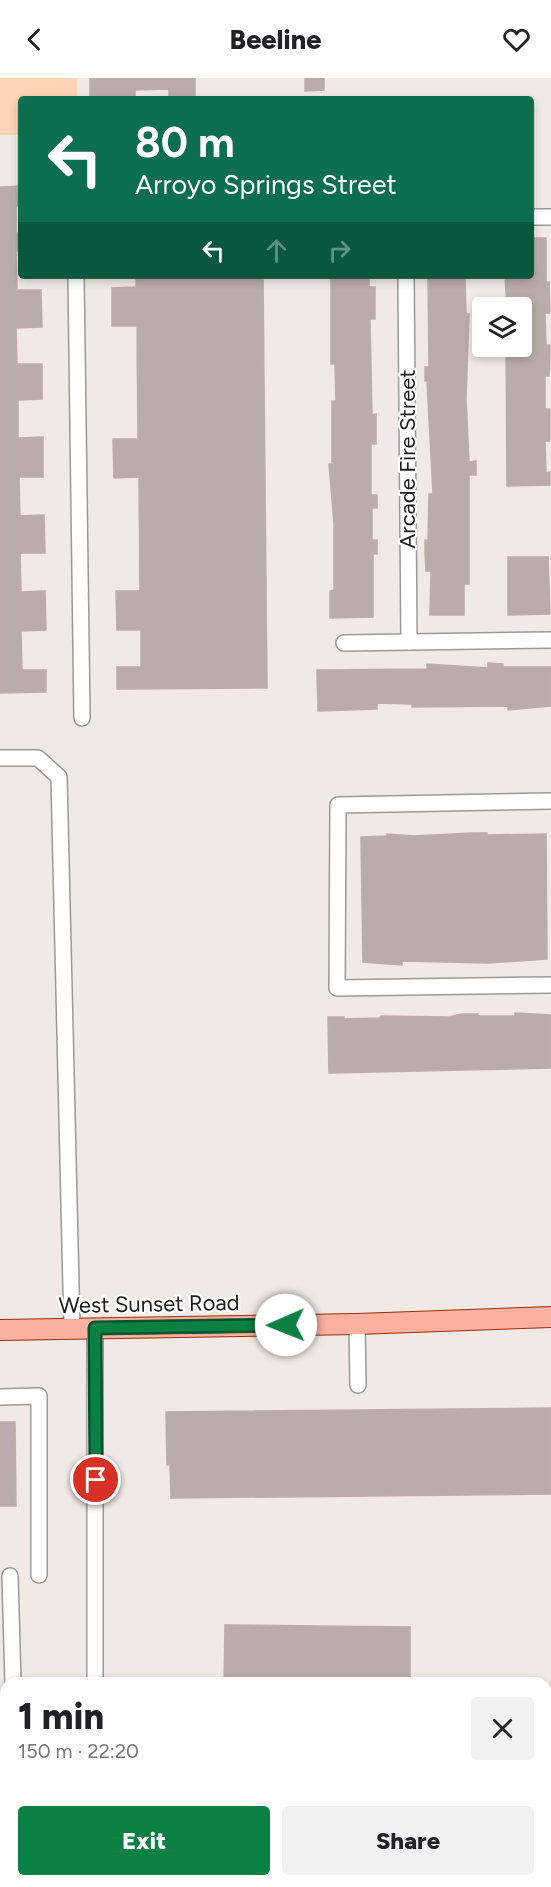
<!DOCTYPE html>
<html lang="en">
<head>
<meta charset="utf-8">
<style>
  body { margin:0; font-family:Figtree,sans-serif; background:#f2f2f2; color:#202124; height:100vh; display:flex; flex-direction:column; font-size:22px; white-space:nowrap }
  * { box-sizing:border-box; margin:0 }
  p { font-size:20px; color:#757577 }
  .icon { flex:none; width:33px; height:33px; fill:none; stroke:currentColor; stroke-width:2; stroke-linecap:round; stroke-linejoin:round }
  .map { position:relative; flex:1; overflow:hidden }
  .details { position:absolute; left:0px; top:1599px; width:552px; height:210px; display:flex; flex-direction:column; background:#fff; border-radius:18px 18px 0 0; box-shadow:0 3px 9px #0003 }
  .details>* { flex:none }
  .top-card { position:absolute; left:18px; top:18px; width:516px; height:183px; border-radius:6px; box-shadow:0 3px 9px #0003; background:#0b6e4f; color:#fff; overflow:hidden }
  .fabs { position:absolute; left:472px; top:219px; display:grid; gap:12px }
  .fabs a { display:grid; place-items:center; width:60px; height:60px; border-radius:6px; background:#fff; box-shadow:0 3px 9px #0003; font-size:30px }
  .pin { position:absolute; display:grid; place-items:center; width:51px; height:51px; color:#fff; margin:-26px; border:3px solid #fff; border-radius:50%; box-shadow:0 2px 6px #0007 }
  .me { position:absolute; width:66px; margin:-33px; rotate:269deg; stroke-linejoin:round; filter:drop-shadow(0 0 4px #0008) }
  .turn { display:flex; align-items:center; gap:21px; height:126px; padding:0 18px; font-size:27px }
  .turn .icon { width:78px; height:78px; stroke-width:2.5 }
  .turn b { display:block; font-size:42px; line-height:51px }
  .lanes { display:flex; align-items:center; height:57px; padding:0 18px; background:#0003; justify-content:center; gap:30px; direction:ltr }
  .lanes .off { opacity:.35 }
  .round { display:grid; place-items:center; flex:none; width:63px; height:63px; border-radius:6px; background:#f2f2f2 }
  .headline { display:flex; align-items:center; justify-content:space-between; height:102px; padding:0 18px }
  h1 { font-size:36px; font-weight:800; line-height:45px }
  .button { display:flex; gap:12px; margin-top:auto; padding:12px 18px }
  .button a { flex:1; height:69px; border-radius:6px; background:#0b8043; color:#fff; font-size:24px; font-weight:800; line-height:69px; text-align:center }
  .button a+a { background:#f2f2f2; color:#202124 }
  header { display:flex; justify-content:space-between; align-items:center; height:78px; padding:0 18px; background:#fff; font-size:27px; font-weight:800 }
  .map>svg:first-child { display:block }
  .sand { fill:#fed3b6 }
  .building { fill:#baacab; stroke:#c2aaa9; stroke-width:1.5 }
  .lines { fill:none; stroke-linecap:round; stroke-linejoin:round }
  .minor-casing { stroke:#9a9a9a; stroke-width:18 }
  .major-casing { stroke:#9a2c01; stroke-width:22 }
  .minor { stroke:#fff; stroke-width:15 }
  .major { stroke:#fbb0a0; stroke-width:20 }
  .route-casing { stroke:#07532c; stroke-width:15 }
  .route { stroke:#0b8043; stroke-width:10 }
  .labels { text-anchor:middle; dominant-baseline:central; stroke-width:4.5; stroke-linejoin:round; paint-order:stroke }
  .street-label { font-size:22px; fill:#202020; stroke:#fff }
</style>
</head>
<body>
<header><svg class="icon" aria-label="back" viewBox="0 0 24 24"><path d="M15 5l-7 7 7 7"/></svg>Beeline<svg class="icon" aria-label="heart" viewBox="0 0 24 24"><path d="M12 20l-8-8c-3-5 5-10 8-4 3-6 11-1 8 4z"/></svg></header>
<div class="map">
<svg width="551" height="1809" viewBox="0 0 551 1809">
  <rect width="100%" height="100%" fill="#f0e9e6"/>
  <path class="sand" d="M 0,0 L 77,0 L 77,21 L 21,21 L 21,57 L 0,57 Z"/>
  <g class="building">
    <path d="M 90,0 L 195,0 L 195,21 L 169,21 L 169,11 L 135,12 L 135,21 L 90,21 Z"/>
    <path d="M 305,0 L 324,0 L 324,12 L 305,13 Z"/>
    <path d="M 21,108 L 21,128 L 16,128 L 16,155 L 21,155 L 21,173 L 16,173 L 17,212 L 41,212 L 42,249 L 16,250 L 17,286 L 42,286 L 42,321 L 18,322 L 18,360 L 43,359 L 43,399 L 19,399 L 20,438 L 44,437 L 45,475 L 20,475 L 21,514 L 45,513 L 46,552 L 21,553 L 22,592 L 46,592 L 46,614 L 0,615 L 0,109 Z"/>
    <path d="M 531,160 L 546,160 L 546,204 L 549,204 L 550,235 L 545,235 L 546,267 L 550,267 L 550,280 L 549,298 L 545,298 L 545,331 L 550,331 L 550,363 L 545,363 L 546,395 L 550,394 L 550,407 L 507,408 L 506,268 L 522,268 L 522,230 L 507,230 L 505,198 L 531,198 Z"/>
    <path d="M 136,198 L 263,198 L 267,610 L 117,611 L 117,589 L 141,589 L 141,552 L 117,552 L 116,513 L 140,513 L 139,399 L 114,400 L 113,361 L 138,361 L 137,248 L 112,248 L 112,210 L 136,209 Z"/>
    <path d="M 331,198 L 369,198 L 369,209 L 375,209 L 375,241 L 370,241 L 372,337 L 376,336 L 376,366 L 371,366 L 371,417 L 377,417 L 377,430 L 372,430 L 372,462 L 377,462 L 377,476 L 373,476 L 373,539 L 330,540 L 330,513 L 334,512 L 334,445 L 329,386 L 332,386 L 332,323 L 336,323 L 335,286 L 331,286 Z"/>
    <path d="M 428,198 L 465,198 L 466,236 L 469,236 L 466,320 L 469,384 L 476,383 L 476,397 L 469,397 L 469,506 L 464,506 L 464,537 L 430,537 L 431,493 L 426,493 L 425,473 L 425,462 L 428,462 L 429,416 L 433,416 L 427,303 L 425,303 L 425,289 L 429,289 Z"/>
    <path d="M 508,479 L 548,479 L 550,536 L 508,537 Z"/>
    <path d="M 488,585 L 503,586 L 503,589 L 551,589 L 551,628 L 508,632 L 508,628 L 412,629 L 412,626 L 377,625 L 377,631 L 318,633 L 317,592 L 427,591 L 427,586 L 488,590 Z"/>
    <path d="M 471,755 L 487,755 L 487,757 L 546,756 L 547,881 L 489,885 L 402,883 L 402,887 L 363,884 L 361,759 L 387,758 L 387,756 L 414,758 Z"/>
    <path d="M 515,935 L 551,937 L 551,990 L 329,995 L 328,939 L 344,939 L 344,941 L 380,940 L 381,938 L 449,939 L 462,936 L 478,936 L 478,938 L 515,938 Z"/>
    <path d="M 551,1330 L 551,1416 L 171,1420 L 170,1387 L 167,1387 L 166,1334 Z"/>
    <path d="M 0,1344 L 15,1344 L 16,1428 L 0,1428 Z"/>
    <path d="M 225,1547 L 410,1549 L 410,1605 L 224,1605 Z"/>
  </g>
  <g class="lines">
    <g class="minor-casing">
      <g id="minor">
        <path d="M 531,139 L 551,139"/>
        <path d="M 76,198 L 82,640"/>
        <path d="M 406,198 L 409,564"/>
        <path d="M 344,565 L 551,562"/>
        <path d="M 0,680 L 38,680 L 59,699 L 72,1251"/>
        <path d="M 551,723 L 338,727 L 337,910 L 551,907"/>
        <path d="M 357,1246 L 358,1307"/>
        <path d="M 0,1319 L 39,1318 L 39,1497"/>
        <path d="M 10,1498 L 13,1605"/>
        <path d="M 95,1605 L 95,1250"/>
        <path d="M 18,1803 L 18,1809"/>
        <path d="M 92,1809 L 92,1803"/>
      </g>
    </g>
    <g class="major-casing">
      <path id="major" d="M 0,1252 L 357,1246 L 551,1239"/>
    </g>
    <use href="#minor" class="minor"/>
    <use href="#major" class="major"/>
  </g>
  <g class="lines">
    <g class="route-casing">
      <path id="route" d="M 96,1402 L 95,1250 L 286,1247"/>
    </g>
    <use href="#route" class="route"/>
  </g>
  <g class="labels">
    <g class="street-label">
      <text transform="translate(407 381) rotate(-90)">Arcade Fire Street</text>
      <text transform="translate(149 1226) rotate(-1)">West Sunset Road</text>
    </g>
  </g>
</svg>
<div class="fabs">
<a><svg class="icon" aria-label="layers" viewBox="0 0 24 24"><path d="M12 4l9 5-9 5-9-5zM3 14l9 5 9-5"/></svg></a>
</div>
<div class="pin" style="left:96px;top:1402px;background:#d93025"><svg class="icon" aria-label="arrive" viewBox="0 0 24 24"><path d="M6 21V4h12l-3 4 3 4H6"/></svg></div>
<svg class="me" style="left:286px;top:1247px" viewBox="-20 -20 40 40"><circle r="19" fill="#fff"/><path d="M0-13L10 11 0 6-10 11z" fill="#0b8043"/></svg>
<div class="top-card">
<div class="turn"><svg class="icon" aria-label="left" viewBox="0 0 24 24"><path d="M17 20v-9H6M10 6l-5 5 5 5"/></svg><div><b>80 m</b>Arroyo Springs Street</div></div>
<div class="lanes"><svg class="icon" aria-label="left" viewBox="0 0 24 24"><path d="M17 20v-9H6M10 6l-5 5 5 5"/></svg><svg class="icon off" aria-label="ahead" viewBox="0 0 24 24"><path d="M12 20V5M6 11l6-6 6 6"/></svg><svg class="icon off" aria-label="right" viewBox="0 0 24 24"><path d="M7 20v-9h11M14 6l5 5-5 5"/></svg></div>
</div>
<section class="details">
<div class="headline"><div><h1>1 min</h1><p>150 m · 22:20</p></div><a class="round"><svg class="icon" aria-label="close" viewBox="0 0 24 24"><path d="M6 6l12 12M18 6L6 18"/></svg></a></div>
<div class="button"><a>Exit</a><a>Share</a></div>
</section>
</div>
</body>
</html>
